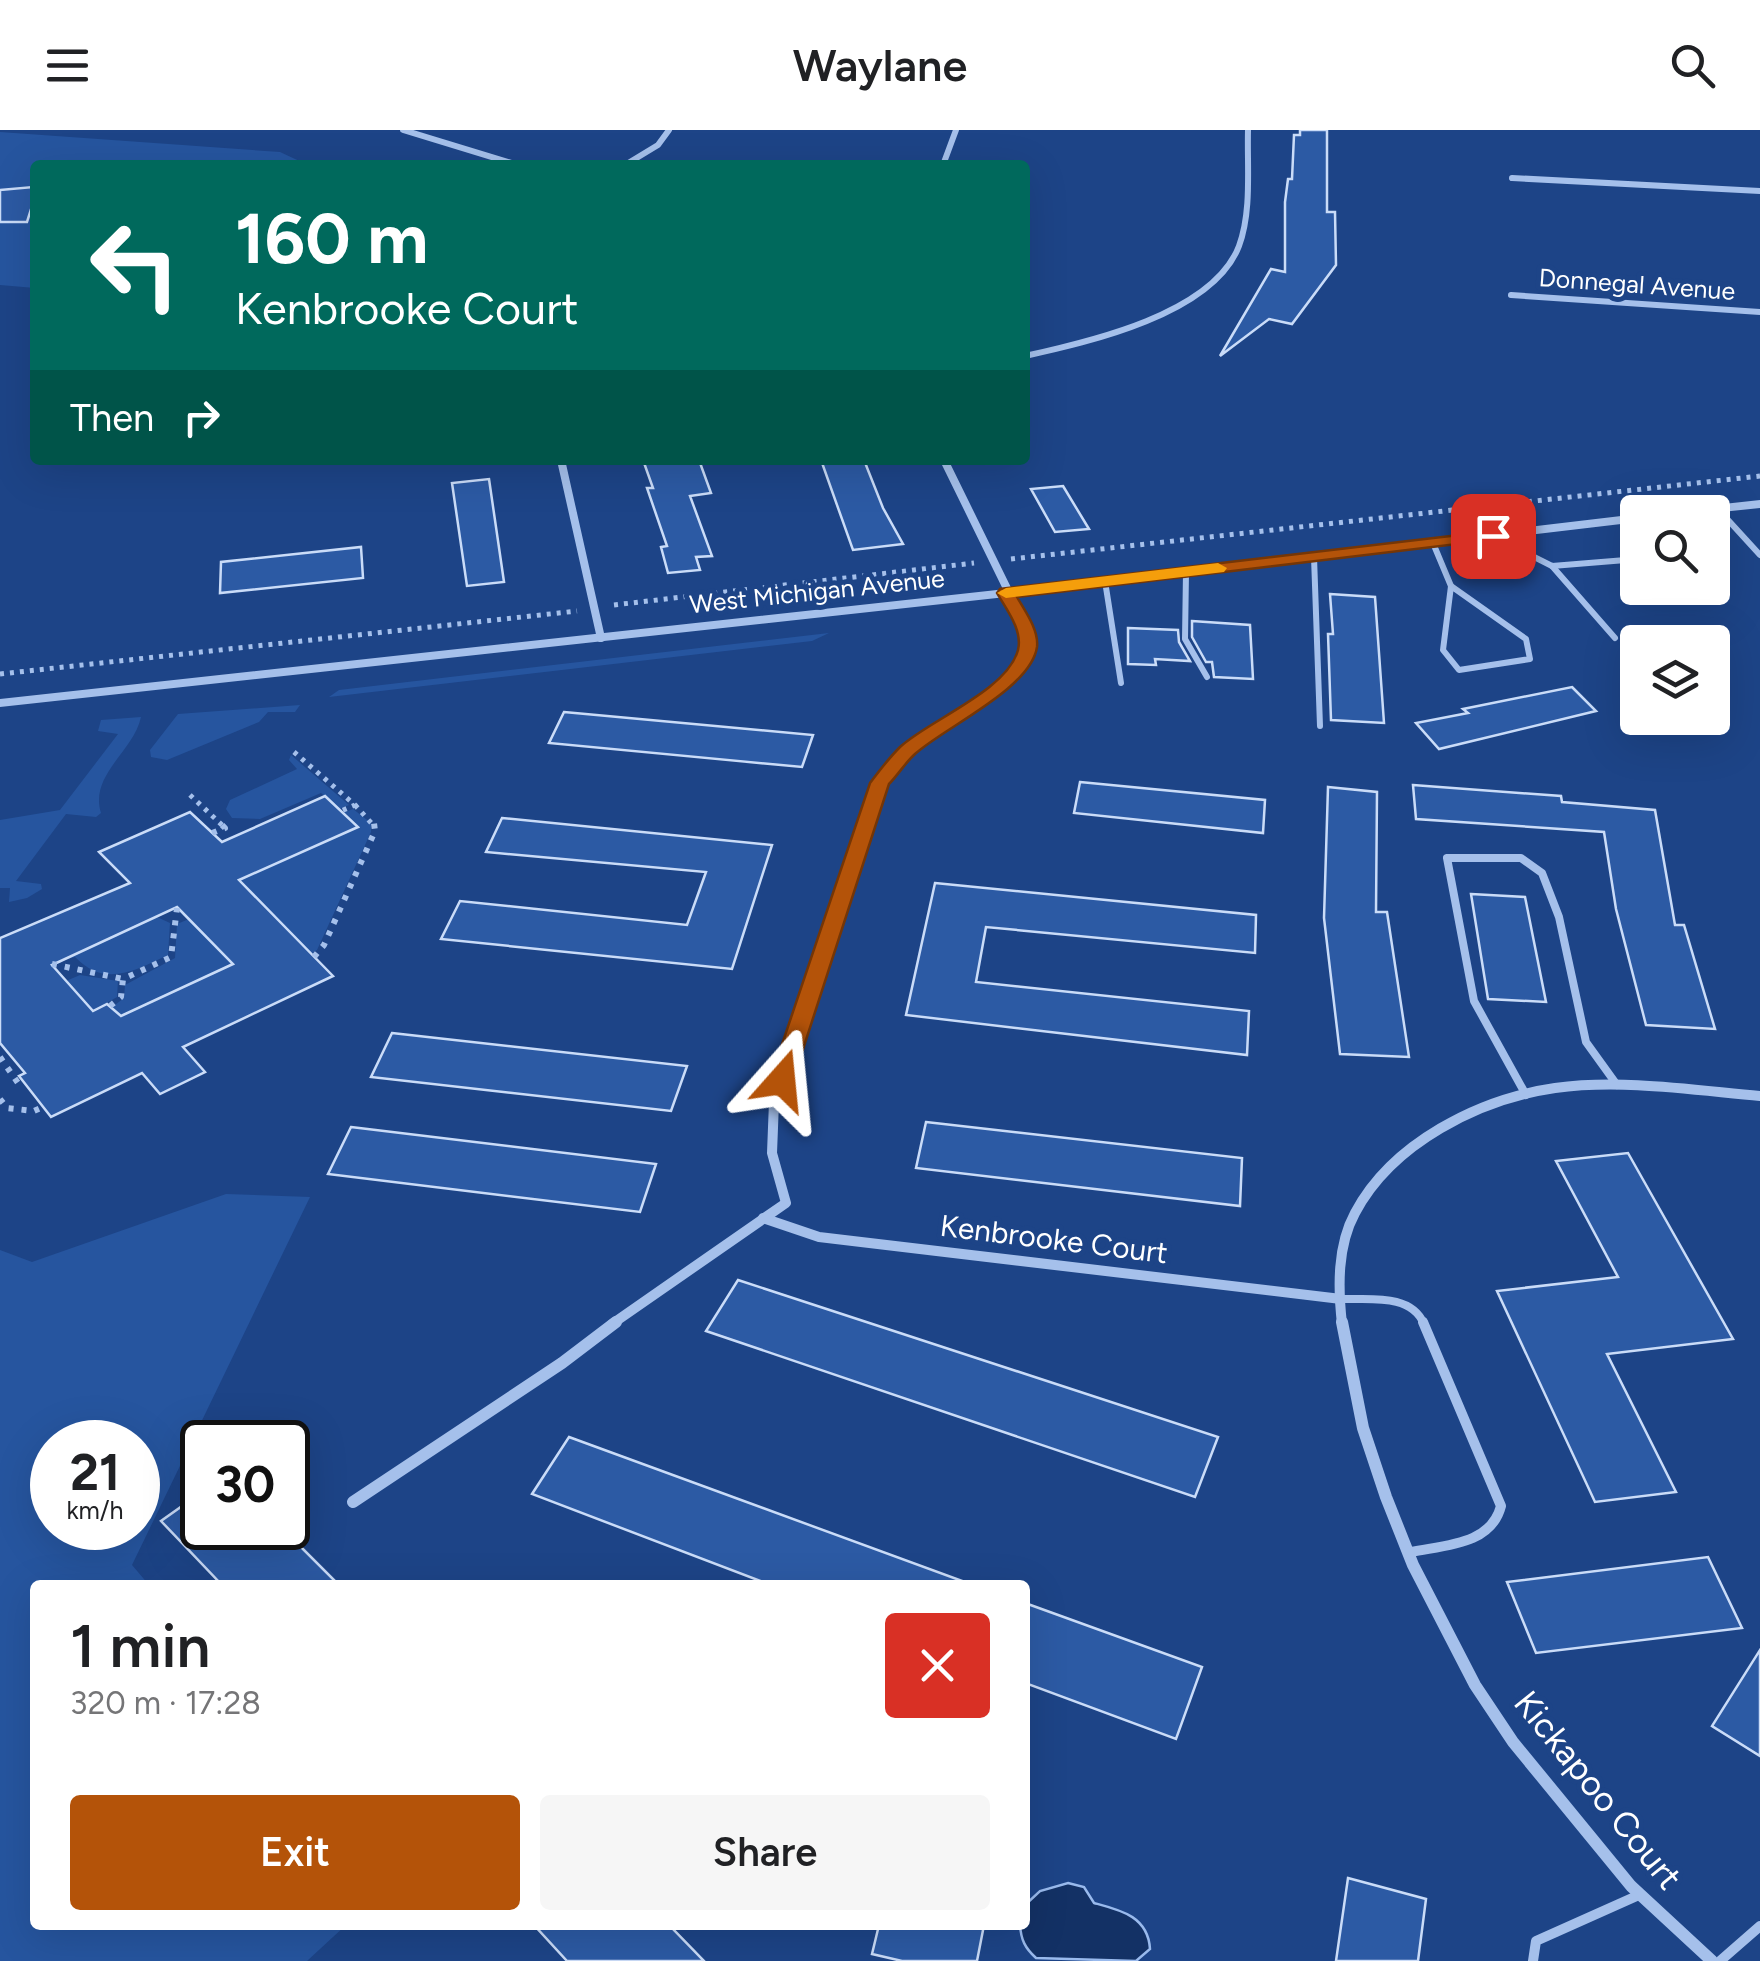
<!DOCTYPE html>
<html lang="en">
<head>
<meta charset="utf-8">
<style>
  body { margin:0; font-family:Figtree,sans-serif; background:#f6f6f6; color:#202124; height:100vh; display:flex; flex-direction:column; font-size:38px; white-space:nowrap }
  * { box-sizing:border-box; margin:0 }
  p { font-size:32px; color:#757577 }
  .icon { flex:none; width:55px; height:55px; fill:none; stroke:currentColor; stroke-width:2; stroke-linecap:round; stroke-linejoin:round }
  .map { position:relative; flex:1; overflow:hidden }
  .details { position:absolute; left:30px; top:1450px; width:1000px; height:350px; display:flex; flex-direction:column; background:#fff; border-radius:10px; box-shadow:0 10px 40px #0002 }
  .details>* { flex:none }
  .guide { position:absolute; left:30px; top:30px; width:1000px; height:305px; border-radius:10px; box-shadow:0 10px 40px #0002; background:#00695c; color:#fff; overflow:hidden }
  .fabs { position:absolute; left:1620px; top:365px; display:grid; gap:20px }
  .fabs a { display:grid; place-items:center; width:110px; height:110px; border-radius:10px; background:#fff; box-shadow:0 10px 40px #0002; font-size:50px }
  .speed { position:absolute; left:30px; top:1290px; display:flex; gap:20px; font-size:50px; font-weight:700; text-align:center }
  .speed>* { display:grid; place-content:center; width:130px; height:130px; border-radius:50%; background:#fff; box-shadow:0 10px 40px #0002; line-height:1 }
  .speed small { font-size:25px; font-weight:400 }
  .speed .limit { border:5px solid #111; border-radius:15px; background:#fff; color:#111 }
  .pin { position:absolute; display:grid; place-items:center; width:85px; height:85px; color:#fff; margin:-42px; border-radius:20px; box-shadow:0 5px 15px #0006 }
  .me { position:absolute; width:110px; margin:-55px; rotate:18deg; stroke-linejoin:round; filter:drop-shadow(0 0 8px #0008) }
  .turn { display:flex; align-items:center; gap:35px; height:210px; padding:0 40px; font-size:45px }
  .turn .icon { width:130px; height:130px; stroke-width:2.5 }
  .turn b { display:block; font-size:70px; line-height:85px }
  .then { display:flex; align-items:center; height:95px; padding:0 40px; background:#0003; gap:20px; font-size:38px }
  .round { display:grid; place-items:center; flex:none; width:105px; height:105px; border-radius:10px; background:#f6f6f6 }
  .headline { display:flex; align-items:center; justify-content:space-between; height:170px; padding:0 40px }
  h1 { font-size:60px; font-weight:600; line-height:75px }
  .action { display:flex; gap:20px; margin-top:auto; padding:20px 40px }
  .action a { flex:1; height:115px; border-radius:10px; background:#b45309; color:#fff; font-size:40px; font-weight:600; line-height:115px; text-align:center }
  .action a+a { background:#f6f6f6; color:#202124 }
  header { display:flex; justify-content:space-between; align-items:center; height:130px; padding:0 40px; background:#fff; font-size:45px; font-weight:600 }
  .map>svg:first-child { display:block }
  .green { fill:#26559f; fill-rule:evenodd }
  .water { fill:#133165; stroke:#99baed; stroke-width:2.5 }
  .building { fill:#2c5aa4; stroke:#cadcf8; stroke-width:2.5; fill-rule:evenodd }
  .lines { fill:none; stroke-linecap:round; stroke-linejoin:round }
  .path-far1 { stroke:#a5c0eb; stroke-width:5; stroke-dasharray:4 6; stroke-linecap:butt }
  .path { stroke:#a5c0eb; stroke-width:6; stroke-dasharray:5 8; stroke-linecap:butt }
  .service-far2 { stroke:#a5c0eb; stroke-width:6 }
  .service-far1 { stroke:#a5c0eb; stroke-width:8 }
  .service { stroke:#a5c0eb; stroke-width:10 }
  .minor-far3 { stroke:#a5c0eb; stroke-width:6 }
  .minor-far2 { stroke:#a5c0eb; stroke-width:8 }
  .minor-far1 { stroke:#a5c0eb; stroke-width:10 }
  .minor { stroke:#a5c0eb; stroke-width:12 }
  .tertiary { fill:#a5c0eb; fill-rule:evenodd }
  .route { fill:#b45309; stroke:#753606; stroke-width:2.5 }
  .slow { fill:#f59e0b }
  .labels { text-anchor:middle; dominant-baseline:central; stroke-width:10; stroke-linejoin:round; paint-order:stroke }
  .far-street-label { font-size:25px; fill:#fff; stroke:#1d4487 }
  .street-label { font-size:30px; fill:#fff; stroke:#1d4487 }
  .near-street-label { font-size:35px; fill:#fff; stroke:#1d4487 }
</style>
</head>
<body>
<header><svg class="icon" aria-label="menu" viewBox="0 0 24 24"><path d="M4 6h16M4 12h16M4 18h16"/></svg>Waylane<svg class="icon" aria-label="search" viewBox="0 0 24 24"><circle cx="10" cy="10" r="6"/><path d="M15 15l6 6"/></svg></header>
<div class="map">
<svg width="1760" height="1831" viewBox="0 0 1760 1831">
  <rect width="100%" height="100%" fill="#1d4487"/>
  <g class="green">
    <path d="M 0,2 L 280,22 L 308,35 L 35,35 L 35,158 L 0,155 Z"/>
    <path d="M 829,503 L 812,511 L 329,567 L 339,560 Z"/>
    <path d="M 300,575 L 295,582 L 268,582 L 259,592 L 167,630 L 151,627 L 150,620 L 178,584 Z"/>
    <path d="M 141,587 C 134,621 89,645 101,683 L 96,687 L 66,684 L 16,751 L 41,754 L 42,759 L 27,768 L 9,772 L 10,758 L 0,758 L 0,690 L 60,680 L 118,604 L 98,601 L 101,590 Z"/>
    <path d="M 291,625 L 349,675 L 339,679 L 321,663 L 260,689 L 232,688 L 226,679 L 230,670 L 297,639 L 289,630 Z"/>
    <path d="M 353,679 L 371,693 L 371,702 L 317,820 L 311,824 L 239,750 L 357,697 L 343,683 Z"/>
    <path d="M 157,787 L 170,793 L 168,825 C 134,841 105,858 75,827 L 60,831 Z"/>
    <path d="M 189,789 L 233,834 L 119,887 L 111,878 L 124,868 L 125,855 L 175,828 L 177,794 Z"/>
    <path d="M 80,845 L 118,851 L 117,867 L 93,881 L 66,851 Z"/>
    <path d="M 226,1064 L 310,1067 L 132,1435 L 149,1455 L 35,1455 L 35,1795 L 346,1795 L 307,1831 L 0,1831 L 0,1120 L 32,1132 ZM 52,1312 L 138,1312 L 138,1398 L 52,1398 Z"/>
  </g>
  <path class="water" d="M 1068,1753 L 1084,1757 L 1094,1773 C 1120,1780 1148,1786 1150,1819 L 1136,1831 L 1036,1828 C 1025,1818 1021,1810 1020,1795 L 1025,1795 L 1025,1775 L 1040,1761 Z"/>
  <g class="building">
    <path d="M 1300,0 L 1327,0 L 1327,82 L 1335,82 L 1336,135 L 1292,194 L 1269,189 L 1220,226 L 1271,139 L 1285,142 L 1285,72 L 1288,49 L 1292,49 L 1294,5 L 1300,5 Z"/>
    <path d="M 33,57 L 33,73 L 27,92 L 0,92 L 0,60 Z"/>
    <path d="M 643,330 L 699,330 L 711,363 L 690,366 L 712,426 L 696,427 L 700,440 L 668,443 L 661,417 L 667,416 L 647,358 L 653,358 Z"/>
    <path d="M 821,330 L 864,330 L 883,378 L 903,414 L 853,420 Z"/>
    <path d="M 489,349 L 504,452 L 467,456 L 452,353 Z"/>
    <path d="M 1063,356 L 1089,399 L 1055,402 L 1031,359 Z"/>
    <path d="M 361,417 L 363,448 L 220,463 L 221,432 Z"/>
    <path d="M 1330,464 L 1375,467 L 1384,593 L 1331,590 L 1328,504 L 1333,504 Z"/>
    <path d="M 1192,491 L 1250,495 L 1253,549 L 1214,547 L 1212,532 L 1206,532 L 1192,507 Z"/>
    <path d="M 1128,498 L 1178,500 L 1179,512 L 1190,531 L 1155,529 L 1156,535 L 1128,534 Z"/>
    <path d="M 1572,557 L 1596,581 L 1439,619 L 1416,593 L 1468,583 L 1463,579 Z"/>
    <path d="M 564,582 L 813,605 L 802,637 L 549,613 Z"/>
    <path d="M 1080,652 L 1265,670 L 1263,703 L 1074,683 Z"/>
    <path d="M 1413,655 L 1561,666 L 1562,672 L 1655,680 L 1675,795 L 1684,795 L 1715,899 L 1646,895 L 1616,779 L 1604,702 L 1416,689 Z"/>
    <path d="M 1328,657 L 1377,662 L 1376,782 L 1387,782 L 1409,927 L 1340,924 L 1324,788 Z"/>
    <path d="M 325,666 L 358,697 L 239,750 L 333,846 L 183,917 L 205,942 L 160,964 L 142,943 L 51,987 L 19,946 L 25,943 L 0,913 L 0,808 L 130,753 L 99,722 L 190,682 L 222,712 ZM 177,777 L 233,834 L 121,886 L 107,874 L 93,881 L 52,835 Z"/>
    <path d="M 502,688 L 772,715 L 732,839 L 441,809 L 460,771 L 687,795 L 706,742 L 486,722 Z"/>
    <path d="M 935,753 L 1256,785 L 1255,823 L 986,797 L 976,852 L 1249,881 L 1247,925 L 906,885 Z"/>
    <path d="M 1471,764 L 1525,767 L 1546,872 L 1488,869 Z"/>
    <path d="M 392,903 L 687,936 L 671,981 L 371,947 Z"/>
    <path d="M 926,992 L 1242,1028 L 1240,1076 L 916,1038 Z"/>
    <path d="M 351,997 L 656,1034 L 640,1082 L 328,1044 Z"/>
    <path d="M 1628,1023 L 1733,1209 L 1607,1224 L 1676,1362 L 1595,1372 L 1497,1161 L 1618,1147 L 1556,1031 Z"/>
    <path d="M 738,1150 L 1218,1307 L 1195,1367 L 706,1201 Z"/>
    <path d="M 569,1307 L 965,1452 L 964,1455 L 771,1455 L 532,1364 Z"/>
    <path d="M 202,1362 L 202,1398 L 282,1398 L 339,1455 L 222,1455 L 161,1391 Z"/>
    <path d="M 1708,1427 L 1742,1498 L 1536,1523 L 1507,1452 Z"/>
    <path d="M 1025,1473 L 1202,1537 L 1176,1609 L 1025,1553 Z"/>
    <path d="M 1760,1520 L 1760,1626 L 1712,1596 Z"/>
    <path d="M 1348,1748 L 1426,1769 L 1418,1831 L 1336,1831 Z"/>
    <path d="M 534,1795 L 669,1795 L 704,1831 L 567,1831 Z"/>
    <path d="M 879,1795 L 984,1795 L 977,1831 L 902,1831 L 872,1824 Z"/>
  </g>
  <g class="lines">
    <g class="path-far1">
      <path d="M 1011,429 L 1760,346"/>
      <path d="M 614,475 L 974,433"/>
      <path d="M 0,544 L 577,481"/>
      <path d="M 294,622 L 355,675 L 341,681"/>
      <path d="M 190,665 L 223,696"/>
      <path d="M 355,675 L 374,696"/>
    </g>
    <g class="path">
      <path d="M 212,703 L 225,698 L 220,693"/>
      <path d="M 314,827 L 324,815 L 375,701 L 374,693"/>
      <path d="M 52,834 L 123,849"/>
      <path d="M 110,876 L 121,867 L 123,849 L 171,827 L 177,778"/>
      <path d="M 0,927 L 18,953"/>
      <path d="M 0,969 L 7,978 L 34,981 L 43,977"/>
    </g>
    <g class="service-far2">
      <path d="M 1718,379 L 1760,425"/>
      <path d="M 1493,406 L 1552,436 L 1638,429"/>
      <path d="M 1433,413 L 1451,456"/>
      <path d="M 1314,427 L 1320,596"/>
      <path d="M 1552,436 L 1615,508"/>
      <path d="M 1186,442 L 1185,509 L 1207,547"/>
      <path d="M 1105,451 L 1121,553"/>
      <path d="M 1451,456 L 1526,509 L 1530,529 L 1459,540 L 1443,520 Z"/>
    </g>
    <g class="service-far1">
      <path d="M 1526,965 L 1474,871 L 1447,728 L 1521,728 L 1542,743 L 1559,787 L 1586,912 L 1617,955"/>
      <path d="M 1341,1169 C 1370,1170 1411,1163 1424,1194"/>
    </g>
    <g class="service">
      <path d="M 1411,1422 C 1445,1415 1491,1415 1501,1376 L 1423,1192"/>
      <path d="M 1533,1831 L 1536,1811 L 1639,1765"/>
      <path d="M 1720,1831 L 1760,1796"/>
    </g>
    <g class="minor-far3">
      <path d="M 403,0 L 518,35"/>
      <path d="M 625,35 L 658,15 L 669,0"/>
      <path d="M 943,35 L 956,0"/>
      <path d="M 1512,48 L 1760,61"/>
      <path d="M 1511,165 L 1760,182"/>
      <path d="M 1025,226 C 1089,212 1213,184 1239,116 C 1252,81 1247,37 1248,0"/>
    </g>
    <g class="minor-far2">
      <path d="M 561,330 L 601,508"/>
      <path d="M 866,696 C 875,667 884,643 907,621 C 936,594 1026,560 1027,514 C 1028,507 1024,498 1023,491 L 944,330"/>
    </g>
    <g class="minor-far1">
      <path d="M 763,1088 L 819,1107 L 1341,1169"/>
      <path d="M 612,1194 L 786,1073 L 772,1023 L 774,972 L 867,693"/>
      <path d="M 1342,1194 C 1338,1158 1337,1116 1355,1083 C 1392,1013 1479,969 1555,958 C 1622,949 1693,960 1760,966"/>
    </g>
    <g class="minor">
      <path d="M 1342,1192 L 1363,1298 L 1386,1367 L 1413,1435 L 1475,1555 L 1513,1612 L 1631,1756 L 1712,1831"/>
      <path d="M 353,1372 L 562,1233 L 616,1192"/>
    </g>
    <g class="tertiary">
      <path d="M 1760,370 L 1760,378 L 1712,383 L 1681,382 L 1687,378 Z"/>
      <path d="M 1638,384 L 1638,392 L 1006,467 L 0,577 L 0,569 L 1006,459 Z"/>
    </g>
  </g>
  <path class="route" d="M 1493,401 L 1499,402 L 1499,409 L 1017,467 C 1025,481 1039,500 1037,517 C 1031,559 943,598 915,624 C 905,633 898,645 889,654 L 793,950 L 790,956 L 774,956 L 770,950 L 870,653 C 879,641 889,628 900,617 C 929,590 1007,561 1018,520 C 1023,500 1006,479 997,463 L 1000,459 Z"/>
  <path class="slow" d="M 1218,433 L 1227,438 L 1224,442 L 1006,468 L 997,463 L 1006,458 Z"/>
  <g class="labels">
    <g class="far-street-label">
      <text transform="translate(1637 154) rotate(4)">Donnegal Avenue</text>
      <text transform="translate(817 461) rotate(-6)">West Michigan Avenue</text>
    </g>
    <g class="street-label">
      <text transform="translate(1054 1109) rotate(7)">Kenbrooke Court</text>
    </g>
    <g class="near-street-label">
      <text transform="translate(1598 1660) rotate(51)">Kickapoo Court</text>
    </g>
  </g>
</svg>
<div class="fabs">
<a><svg class="icon" aria-label="search" viewBox="0 0 24 24"><circle cx="10" cy="10" r="6"/><path d="M15 15l6 6"/></svg></a>
<a><svg class="icon" aria-label="layers" viewBox="0 0 24 24"><path d="M12 4l9 5-9 5-9-5zM3 14l9 5 9-5"/></svg></a>
</div>
<div class="speed"><div>21<small>km/h</small></div><div class="limit">30</div></div>
<div class="pin" style="left:1493px;top:406px;background:#d93025"><svg class="icon" aria-label="arrive" viewBox="0 0 24 24"><path d="M6 21V4h12l-3 4 3 4H6"/></svg></div>
<svg class="me" style="left:782px;top:950px" viewBox="-20 -20 40 40"><path d="M0-17L14 15 0 8-14 15z" fill="#b45309" stroke="#fff" stroke-width="4"/></svg>
<div class="guide">
<div class="turn"><svg class="icon" aria-label="left" viewBox="0 0 24 24"><path d="M17 20v-9H6M10 6l-5 5 5 5"/></svg><div><b>160 m</b>Kenbrooke Court</div></div>
<div class="then">Then<svg class="icon" aria-label="right" viewBox="0 0 24 24"><path d="M7 20v-9h11M14 6l5 5-5 5"/></svg></div>
</div>
<section class="details">
<div class="headline"><div><h1>1 min</h1><p>320 m · 17:28</p></div><a class="round" style="background:#d93025;color:#fff"><svg class="icon" aria-label="close" viewBox="0 0 24 24"><path d="M6 6l12 12M18 6L6 18"/></svg></a></div>
<div class="action"><a>Exit</a><a>Share</a></div>
</section>
</div>
</body>
</html>
